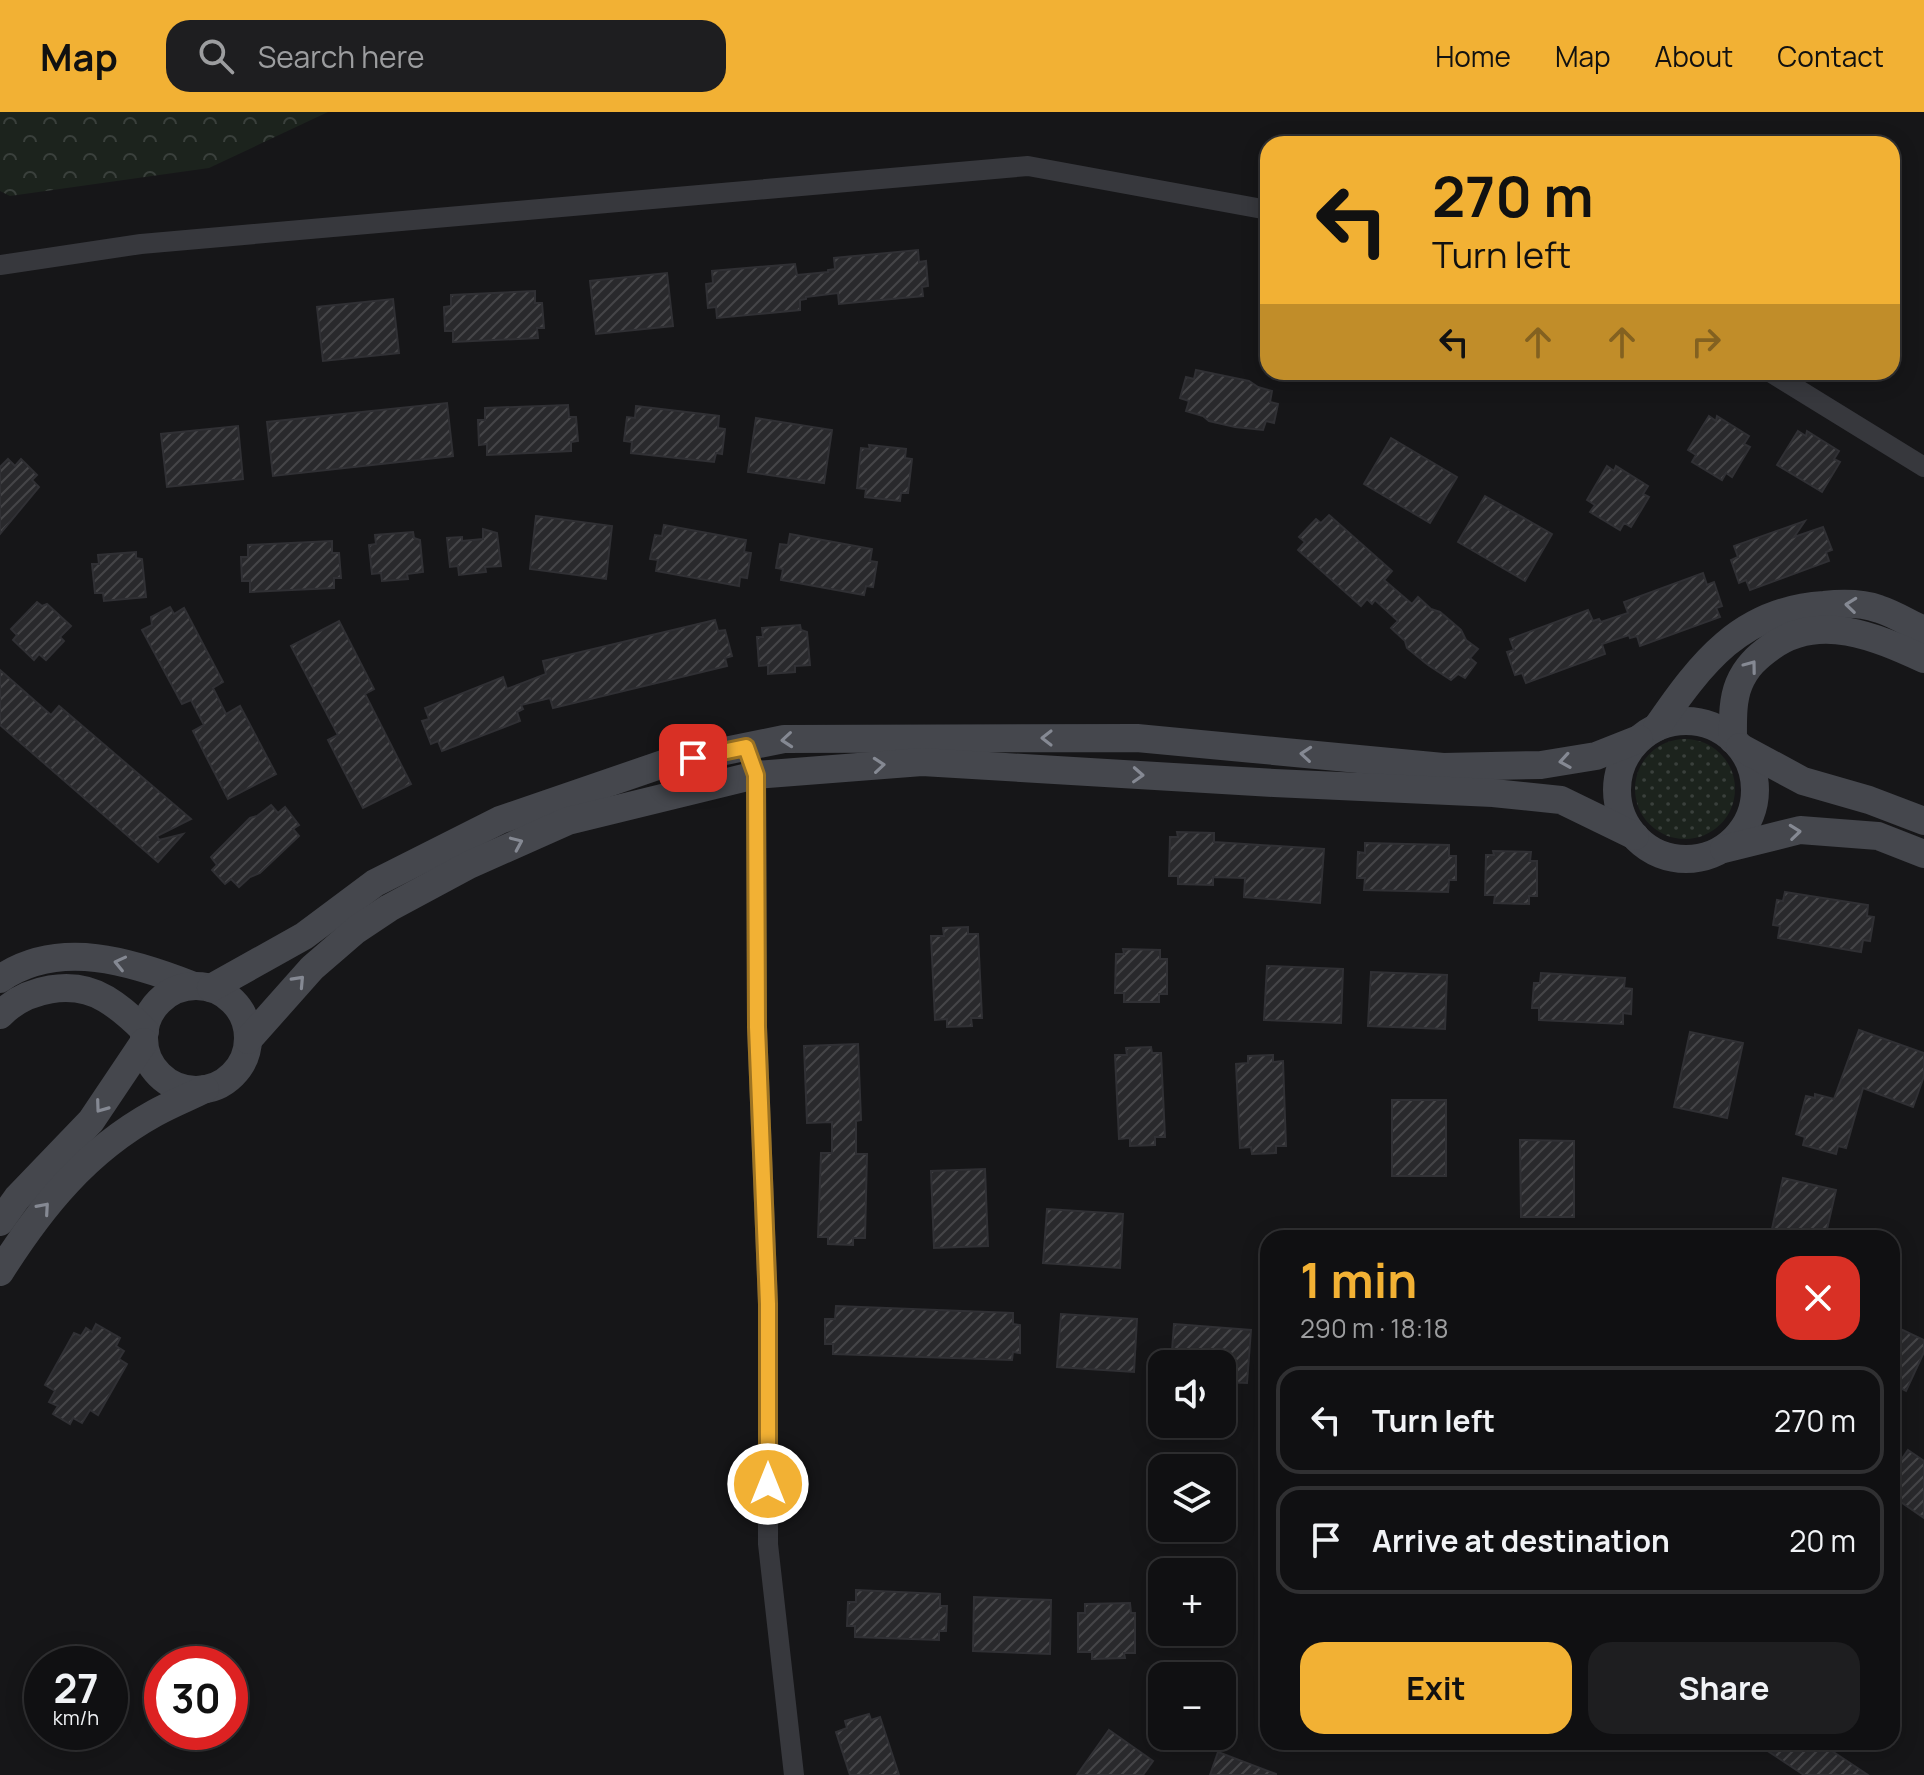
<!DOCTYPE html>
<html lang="en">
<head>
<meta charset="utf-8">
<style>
  body { margin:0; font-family:Manrope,sans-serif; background:#1e1e20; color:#f1f3f6; height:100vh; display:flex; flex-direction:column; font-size:30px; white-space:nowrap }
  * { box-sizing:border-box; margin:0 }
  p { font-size:26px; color:#9c9d9f }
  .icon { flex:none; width:44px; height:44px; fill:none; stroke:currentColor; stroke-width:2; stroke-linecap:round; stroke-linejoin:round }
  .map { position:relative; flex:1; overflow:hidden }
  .details { position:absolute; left:1260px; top:1118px; width:640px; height:520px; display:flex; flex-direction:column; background:#101012; border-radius:24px; box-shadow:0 4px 20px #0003,0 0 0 2px #303032 }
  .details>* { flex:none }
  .banner { position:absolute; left:1260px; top:24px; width:640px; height:244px; border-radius:24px; box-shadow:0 4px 20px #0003,0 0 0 2px #303032; background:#f2b134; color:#111; overflow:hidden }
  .tools { position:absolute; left:1148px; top:1238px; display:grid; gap:16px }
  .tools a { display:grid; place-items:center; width:88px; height:88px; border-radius:16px; background:#101012; box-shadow:0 4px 20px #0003,0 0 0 2px #303032; font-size:40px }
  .speed { position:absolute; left:24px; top:1534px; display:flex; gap:16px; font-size:40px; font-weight:700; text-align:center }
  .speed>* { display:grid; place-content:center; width:104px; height:104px; border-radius:50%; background:#101012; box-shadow:0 4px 20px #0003,0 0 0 2px #303032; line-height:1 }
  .speed small { font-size:20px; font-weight:400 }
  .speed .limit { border:12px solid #d22; background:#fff; color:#111 }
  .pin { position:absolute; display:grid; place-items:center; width:68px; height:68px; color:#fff; margin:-34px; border-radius:16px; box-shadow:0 4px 12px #0006 }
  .me { position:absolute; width:88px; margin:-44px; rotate:0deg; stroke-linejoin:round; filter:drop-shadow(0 0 6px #0008) }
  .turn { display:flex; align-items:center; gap:28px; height:168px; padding:0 40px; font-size:36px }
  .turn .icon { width:104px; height:104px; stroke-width:2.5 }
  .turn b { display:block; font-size:56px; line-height:68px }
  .lanes { display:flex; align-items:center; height:76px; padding:0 40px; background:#0003; justify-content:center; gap:40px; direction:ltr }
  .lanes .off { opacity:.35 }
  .round { display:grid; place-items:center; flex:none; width:84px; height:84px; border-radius:24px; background:#1e1e20 }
  .head { display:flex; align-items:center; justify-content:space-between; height:136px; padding:0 40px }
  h1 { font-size:48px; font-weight:700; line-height:60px; color:#f2b134 }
  .button { display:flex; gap:16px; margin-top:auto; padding:16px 40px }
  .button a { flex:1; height:92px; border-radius:24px; background:#f2b134; color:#111; font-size:32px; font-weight:700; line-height:92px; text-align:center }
  .button a+a { background:#1e1e20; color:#f1f3f6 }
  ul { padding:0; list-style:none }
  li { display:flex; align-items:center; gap:24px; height:108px; margin:0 16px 12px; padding:0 24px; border:4px solid #303032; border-radius:24px }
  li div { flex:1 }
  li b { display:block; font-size:30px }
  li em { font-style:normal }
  header { display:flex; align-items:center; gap:48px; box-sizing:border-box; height:112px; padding:0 40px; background:#f2b134; color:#111 }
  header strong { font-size:38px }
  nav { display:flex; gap:44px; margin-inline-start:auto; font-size:28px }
  .search { width:560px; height:72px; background:#1e1e20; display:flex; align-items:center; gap:20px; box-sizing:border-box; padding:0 28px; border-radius:24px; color:#9c9d9f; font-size:30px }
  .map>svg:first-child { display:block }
  .grass { fill:url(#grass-dots) }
  .forest { fill:url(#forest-crowns) }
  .building { fill:url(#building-hatch); stroke:#303034; stroke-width:2 }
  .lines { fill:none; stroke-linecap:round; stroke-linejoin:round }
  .street { stroke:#37383d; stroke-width:20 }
  .secondary { stroke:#45474d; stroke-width:28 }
  .oneway { stroke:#858993 }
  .route-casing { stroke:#9d7322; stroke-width:20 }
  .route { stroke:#f2b134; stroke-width:14 }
</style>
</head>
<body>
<header>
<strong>Map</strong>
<div class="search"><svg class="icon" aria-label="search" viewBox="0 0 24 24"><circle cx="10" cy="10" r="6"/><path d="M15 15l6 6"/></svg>Search here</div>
<nav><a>Home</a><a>Map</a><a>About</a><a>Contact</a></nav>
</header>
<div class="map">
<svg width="1924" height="1663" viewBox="0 0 1924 1663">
  <defs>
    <pattern id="grass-dots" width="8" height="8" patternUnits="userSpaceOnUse" patternTransform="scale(2)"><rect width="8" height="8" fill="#1c231d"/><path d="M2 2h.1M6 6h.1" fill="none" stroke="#3a403c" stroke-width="1.8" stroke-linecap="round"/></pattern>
    <pattern id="forest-crowns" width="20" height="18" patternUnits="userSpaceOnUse" patternTransform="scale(2)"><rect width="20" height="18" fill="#1c231d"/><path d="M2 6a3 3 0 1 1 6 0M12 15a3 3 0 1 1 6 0" fill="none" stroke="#3a403c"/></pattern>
    <pattern id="building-hatch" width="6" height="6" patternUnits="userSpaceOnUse" patternTransform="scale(2)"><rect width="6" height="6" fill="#29292c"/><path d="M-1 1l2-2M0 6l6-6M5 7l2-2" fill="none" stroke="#454548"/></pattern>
  </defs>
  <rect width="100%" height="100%" fill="#161618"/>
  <circle class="grass" cx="1685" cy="677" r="50"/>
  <path class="forest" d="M 0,0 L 328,0 L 209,56 L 10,84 L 0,79 Z"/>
  <g class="building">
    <path d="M 918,138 L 919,150 L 926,149 L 928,174 L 922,175 L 923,184 L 839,192 L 838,181 L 806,185 L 806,187 L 800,188 L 800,198 L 717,206 L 716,195 L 708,196 L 706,172 L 713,171 L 712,159 L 795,152 L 797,163 L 828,160 L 828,158 L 835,157 L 834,146 Z"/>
    <path d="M 667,161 L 673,214 L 596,222 L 590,169 Z"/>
    <path d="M 535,179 L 535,191 L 542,191 L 544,216 L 537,216 L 538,226 L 453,230 L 453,219 L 445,219 L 444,195 L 451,194 L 451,183 Z"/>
    <path d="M 393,187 L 399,241 L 323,249 L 317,195 Z"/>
    <path d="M 1196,258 L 1249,269 L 1258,275 L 1272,279 L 1270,290 L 1278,292 L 1274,311 L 1266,309 L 1263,318 L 1235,315 L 1209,309 L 1203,304 L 1186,299 L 1189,289 L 1180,286 L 1186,265 L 1194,267 Z"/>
    <path d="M 447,291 L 453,344 L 273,364 L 267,310 Z"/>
    <path d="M 568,293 L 569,305 L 576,305 L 578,329 L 571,330 L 571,339 L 487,343 L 487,332 L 479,333 L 478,308 L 485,308 L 485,296 Z"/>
    <path d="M 636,294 L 719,304 L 718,316 L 725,317 L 722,342 L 716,341 L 714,350 L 631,341 L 632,330 L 624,329 L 627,305 L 635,306 Z"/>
    <path d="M 1709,304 L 1716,309 L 1717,304 L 1749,324 L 1744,332 L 1750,335 L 1732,365 L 1726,361 L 1722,368 L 1692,350 L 1696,343 L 1688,338 Z"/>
    <path d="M 756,306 L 832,318 L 824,371 L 748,360 Z"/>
    <path d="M 238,314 L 243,367 L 167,375 L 161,322 Z"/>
    <path d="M 1798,319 L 1806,324 L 1807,319 L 1839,339 L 1834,347 L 1840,350 L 1822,380 L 1777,353 Z"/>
    <path d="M 1391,326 L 1457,365 L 1430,411 L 1364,372 Z"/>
    <path d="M 869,333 L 906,337 L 905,346 L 912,347 L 908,381 L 901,381 L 900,389 L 865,385 L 866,377 L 857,376 L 861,336 L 870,337 Z"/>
    <path d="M 8,347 L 15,354 L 21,347 L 37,363 L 32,368 L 39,375 L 0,422 L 0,355 Z"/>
    <path d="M 1607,354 L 1614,359 L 1616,354 L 1648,374 L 1643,382 L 1649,385 L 1631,415 L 1624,411 L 1620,418 L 1590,400 L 1595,393 L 1587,388 Z"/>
    <path d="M 1485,384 L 1552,422 L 1525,469 L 1458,430 Z"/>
    <path d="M 1329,403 L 1392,459 L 1384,468 L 1412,492 L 1418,485 L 1431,497 L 1440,500 L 1461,518 L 1466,528 L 1478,537 L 1470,546 L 1476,551 L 1465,566 L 1458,562 L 1451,568 L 1428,553 L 1407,536 L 1405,529 L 1391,516 L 1398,509 L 1375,488 L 1372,492 L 1367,487 L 1361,494 L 1298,438 L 1305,430 L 1299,425 L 1316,407 L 1321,411 Z"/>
    <path d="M 536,404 L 612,414 L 606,467 L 530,457 Z"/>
    <path d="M 1805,409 L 1794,425 L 1823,415 L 1832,438 L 1826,440 L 1829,449 L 1750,478 L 1746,468 L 1739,471 L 1731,448 L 1738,445 L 1734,434 Z"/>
    <path d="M 664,413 L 746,428 L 744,440 L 751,441 L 747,466 L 740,465 L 739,474 L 656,459 L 658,448 L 650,447 L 655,423 L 662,424 Z"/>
    <path d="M 483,417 L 497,421 L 501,454 L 485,455 L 486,460 L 459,463 L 458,454 L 450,455 L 447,426 L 462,425 L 462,429 L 483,427 Z"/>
    <path d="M 413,420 L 414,426 L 420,428 L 423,460 L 407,462 L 408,467 L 382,469 L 381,461 L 372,462 L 369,433 L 376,432 L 375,423 Z"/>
    <path d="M 790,422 L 872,437 L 870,449 L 877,450 L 873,475 L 866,474 L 864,483 L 781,468 L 783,457 L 776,456 L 780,432 L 788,433 Z"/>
    <path d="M 332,429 L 332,441 L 339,441 L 341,466 L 334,466 L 334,476 L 250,480 L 250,469 L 242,469 L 241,445 L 248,445 L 248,433 Z"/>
    <path d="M 136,440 L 136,446 L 142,447 L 146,485 L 104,489 L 103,481 L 95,481 L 92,452 L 99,452 L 98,443 Z"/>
    <path d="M 1703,461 L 1707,473 L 1714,470 L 1722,494 L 1716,496 L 1720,505 L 1640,534 L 1637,524 L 1630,526 L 1629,523 L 1602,532 L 1605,542 L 1526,571 L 1522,561 L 1515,563 L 1507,540 L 1514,538 L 1510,527 L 1588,498 L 1593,509 L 1599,507 L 1601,510 L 1628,501 L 1624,490 Z"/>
    <path d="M 37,490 L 42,494 L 47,492 L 71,514 L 60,525 L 64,529 L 46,548 L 39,542 L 34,548 L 13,528 L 17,523 L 11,517 Z"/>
    <path d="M 170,495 L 174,502 L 184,496 L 223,570 L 213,576 L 226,602 L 240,594 L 276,662 L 228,687 L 193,619 L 204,613 L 191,588 L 182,592 L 142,518 L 152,513 L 151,505 Z"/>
    <path d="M 715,508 L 718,519 L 725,518 L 732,544 L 725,546 L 727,554 L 553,596 L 550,586 L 521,593 L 523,597 L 517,600 L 520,609 L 442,639 L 438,629 L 431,632 L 422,609 L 429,607 L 425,596 L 503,565 L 507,577 L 546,562 L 543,549 Z"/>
    <path d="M 339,509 L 374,577 L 365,582 L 411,672 L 363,696 L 328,628 L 338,623 L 291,534 Z"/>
    <path d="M 800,513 L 801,518 L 807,520 L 810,553 L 795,554 L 795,560 L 768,562 L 768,553 L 759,554 L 757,525 L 763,525 L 762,516 Z"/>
    <path d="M 0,558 L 51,603 L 59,594 L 191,707 L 157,724 L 159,728 L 183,722 L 158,750 L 0,613 Z"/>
    <path d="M 271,693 L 278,701 L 285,695 L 299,713 L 293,717 L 299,724 L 260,761 L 250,765 L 239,775 L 231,767 L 225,772 L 212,758 L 217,753 L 211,745 L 250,706 L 257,704 Z"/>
    <path d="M 1177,720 L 1214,721 L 1214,730 L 1324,737 L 1320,791 L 1244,785 L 1245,766 L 1213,765 L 1213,773 L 1178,772 L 1178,764 L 1169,764 L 1170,725 L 1178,725 Z"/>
    <path d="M 1365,731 L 1449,733 L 1449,744 L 1456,744 L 1456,768 L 1449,768 L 1448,780 L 1364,778 L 1365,766 L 1357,766 L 1358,740 L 1365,741 Z"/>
    <path d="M 1493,739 L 1531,740 L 1530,749 L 1537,749 L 1537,784 L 1529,784 L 1529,792 L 1494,791 L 1495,783 L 1485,783 L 1486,743 L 1494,743 Z"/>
    <path d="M 1785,780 L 1868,793 L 1867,804 L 1874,805 L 1870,829 L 1863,828 L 1861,840 L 1778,826 L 1780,814 L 1773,813 L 1777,788 L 1783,789 Z"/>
    <path d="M 968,815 L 968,822 L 978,822 L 982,906 L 971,906 L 972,914 L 947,915 L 947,907 L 935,908 L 931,824 L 944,824 L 943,816 Z"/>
    <path d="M 1123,837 L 1160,838 L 1160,847 L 1167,847 L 1167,882 L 1159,882 L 1159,890 L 1124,890 L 1124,881 L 1115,881 L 1116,842 L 1124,842 Z"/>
    <path d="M 1267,854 L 1343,857 L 1341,911 L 1264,908 Z"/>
    <path d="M 1371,860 L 1447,863 L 1445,917 L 1368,914 Z"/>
    <path d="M 1541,861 L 1625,866 L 1624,876 L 1632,877 L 1631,902 L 1623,901 L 1623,912 L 1539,908 L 1539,896 L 1532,896 L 1534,871 L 1540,871 Z"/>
    <path d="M 1859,918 L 1924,941 L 1924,964 L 1913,995 L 1863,976 L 1846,1036 L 1838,1034 L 1836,1042 L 1803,1033 L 1805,1025 L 1796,1022 L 1806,984 L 1815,986 L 1815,982 L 1834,987 Z"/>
    <path d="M 1690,920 L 1743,931 L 1727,1006 L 1674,995 Z"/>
    <path d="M 858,932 L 861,1008 L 856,1009 L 856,1042 L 867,1042 L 865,1126 L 853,1126 L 853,1133 L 828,1132 L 828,1125 L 818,1125 L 821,1041 L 832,1041 L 832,1010 L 807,1011 L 804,934 Z"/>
    <path d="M 1151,935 L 1152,941 L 1161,941 L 1165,1025 L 1155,1025 L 1155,1033 L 1130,1034 L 1130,1026 L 1119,1027 L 1115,943 L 1127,943 L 1126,936 Z"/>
    <path d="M 1273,943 L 1273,950 L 1283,949 L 1286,1034 L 1276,1034 L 1276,1041 L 1252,1042 L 1251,1035 L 1240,1036 L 1236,952 L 1248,951 L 1248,944 Z"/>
    <rect x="1392" y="988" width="54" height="76"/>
    <path d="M 1520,1028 L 1574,1029 L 1574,1105 L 1521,1105 Z"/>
    <path d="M 985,1057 L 988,1134 L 934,1136 L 931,1059 Z"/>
    <path d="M 1783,1066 L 1836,1078 L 1825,1126 L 1770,1126 Z"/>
    <path d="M 1047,1097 L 1123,1102 L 1120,1156 L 1043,1151 Z"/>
    <path d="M 836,1194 L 1013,1201 L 1013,1212 L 1020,1213 L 1020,1241 L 1013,1240 L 1012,1248 L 833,1242 L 833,1232 L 825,1232 L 825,1207 L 835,1207 Z"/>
    <path d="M 1061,1202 L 1137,1207 L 1134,1260 L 1057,1255 Z"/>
    <path d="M 96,1212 L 120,1226 L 116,1234 L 124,1239 L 119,1247 L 127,1252 L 98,1303 L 90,1298 L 82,1311 L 73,1306 L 70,1312 L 53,1302 L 58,1294 L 49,1290 L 55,1279 L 45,1273 L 74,1221 L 81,1224 L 86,1216 L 92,1220 Z"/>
    <path d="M 1174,1212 L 1251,1218 L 1247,1271 L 1222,1270 L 1222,1252 L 1171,1252 Z"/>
    <path d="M 1892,1213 L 1924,1228 L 1924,1240 L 1906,1279 L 1892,1272 Z"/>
    <path d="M 1908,1338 L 1924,1349 L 1924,1406 L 1892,1384 L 1892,1341 L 1901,1348 Z"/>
    <path d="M 856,1478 L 940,1482 L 940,1494 L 947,1494 L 946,1519 L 939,1519 L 939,1528 L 855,1525 L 855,1514 L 847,1514 L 848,1490 L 856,1490 Z"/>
    <path d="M 974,1485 L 1051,1488 L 1050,1542 L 973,1539 Z"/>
    <path d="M 1130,1491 L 1131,1501 L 1135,1501 L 1135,1541 L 1124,1541 L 1125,1546 L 1092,1547 L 1092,1540 L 1078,1540 L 1078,1501 L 1085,1501 L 1085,1492 Z"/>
    <path d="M 869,1602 L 871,1608 L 880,1605 L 899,1663 L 850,1663 L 836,1620 L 847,1616 L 845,1609 Z"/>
    <path d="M 1109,1618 L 1153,1649 L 1143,1663 L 1077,1663 Z"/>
    <path d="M 1754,1630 L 1838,1630 L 1832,1639 L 1868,1663 L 1804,1663 Z"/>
    <path d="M 1218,1640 L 1276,1662 L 1276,1663 L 1210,1663 Z"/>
  </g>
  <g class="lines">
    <g class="street">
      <path d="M 0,153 L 141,132 L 1028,54 L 1268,98"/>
      <path d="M 1770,260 L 1924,355"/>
      <path d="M 746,635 L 756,663 L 757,915 L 768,1192 L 768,1432 L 794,1663"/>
    </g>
    <g class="secondary">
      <circle cx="1686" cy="678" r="69"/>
      <path d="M 1657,615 C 1701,551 1741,498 1824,493 C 1843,491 1862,491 1879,497 C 1895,502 1910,512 1924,518"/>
      <path d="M 1733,628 C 1733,609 1732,589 1739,572 C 1746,555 1757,545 1771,535 C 1819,500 1876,525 1924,547"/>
      <path d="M 1740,635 L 1803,669 L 1869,688 L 1924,709"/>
      <path d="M 1724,737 L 1800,718 L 1878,724 L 1924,742"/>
      <path d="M 0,867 C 59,826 133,850 194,874"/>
      <circle cx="196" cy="926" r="52"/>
      <path d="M 211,876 L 304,824 L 375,771 L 500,708 L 666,651 L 784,627 L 1137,626 L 1443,655 L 1541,653 L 1596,644 L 1639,627"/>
      <path d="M 0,903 C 26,876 73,867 106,887 C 121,896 133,907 145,919"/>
      <path d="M 248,928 L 312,856 L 356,818 L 389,796 L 469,753 L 568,709 L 756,663 L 922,650 L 1274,671 L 1493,681 L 1561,688 L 1635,724"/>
      <path d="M 0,1110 L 17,1086 L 91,1009 L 144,930"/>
      <path d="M 0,1160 C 41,1095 86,1039 155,1001 C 171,992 189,985 205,977"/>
    </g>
  </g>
  <defs><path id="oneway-chevron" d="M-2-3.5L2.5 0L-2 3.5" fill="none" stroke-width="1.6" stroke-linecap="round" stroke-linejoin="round" transform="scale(2)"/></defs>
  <g class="oneway">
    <use href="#oneway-chevron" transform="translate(1851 493) rotate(-174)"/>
    <use href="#oneway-chevron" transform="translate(1751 554) rotate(-53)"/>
    <use href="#oneway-chevron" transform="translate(1047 626) rotate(-180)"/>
    <use href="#oneway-chevron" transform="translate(787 628) rotate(175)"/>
    <use href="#oneway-chevron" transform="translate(1306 642) rotate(-175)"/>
    <use href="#oneway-chevron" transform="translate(1565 649) rotate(171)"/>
    <use href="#oneway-chevron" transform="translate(879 653) rotate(-5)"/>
    <use href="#oneway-chevron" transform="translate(1138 663) rotate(3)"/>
    <use href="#oneway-chevron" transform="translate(1795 720) rotate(-6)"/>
    <use href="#oneway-chevron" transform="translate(517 731) rotate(-24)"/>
    <use href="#oneway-chevron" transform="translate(120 851) rotate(-167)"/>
    <use href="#oneway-chevron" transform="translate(299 869) rotate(-47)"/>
    <use href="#oneway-chevron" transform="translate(101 995) rotate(126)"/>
    <use href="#oneway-chevron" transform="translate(44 1096) rotate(-49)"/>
  </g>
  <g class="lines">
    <g class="route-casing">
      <path id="route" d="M 693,646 L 746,635 L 756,663 L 757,915 L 768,1192 L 768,1372"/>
    </g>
    <use href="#route" class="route"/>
  </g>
</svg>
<div class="tools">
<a><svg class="icon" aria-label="sound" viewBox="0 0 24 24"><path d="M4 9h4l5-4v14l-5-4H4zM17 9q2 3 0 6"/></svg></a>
<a><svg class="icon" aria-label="layers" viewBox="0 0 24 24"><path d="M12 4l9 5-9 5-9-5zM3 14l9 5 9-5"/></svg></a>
<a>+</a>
<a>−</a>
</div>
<div class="speed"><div>27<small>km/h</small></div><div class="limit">30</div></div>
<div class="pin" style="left:693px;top:646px;background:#d93025"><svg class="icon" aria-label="arrive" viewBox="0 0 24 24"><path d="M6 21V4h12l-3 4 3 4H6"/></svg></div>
<svg class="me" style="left:768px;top:1372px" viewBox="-20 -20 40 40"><circle r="17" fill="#f2b134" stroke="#fff" stroke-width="3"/><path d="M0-11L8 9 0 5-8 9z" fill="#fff"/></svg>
<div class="banner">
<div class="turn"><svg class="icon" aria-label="left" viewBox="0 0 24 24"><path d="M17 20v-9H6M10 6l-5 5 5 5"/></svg><div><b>270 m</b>Turn left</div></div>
<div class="lanes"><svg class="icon" aria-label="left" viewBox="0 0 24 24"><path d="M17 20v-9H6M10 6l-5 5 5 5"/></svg><svg class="icon off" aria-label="ahead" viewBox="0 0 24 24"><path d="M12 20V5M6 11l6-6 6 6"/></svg><svg class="icon off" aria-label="ahead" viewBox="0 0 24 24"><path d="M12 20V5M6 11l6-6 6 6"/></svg><svg class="icon off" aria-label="right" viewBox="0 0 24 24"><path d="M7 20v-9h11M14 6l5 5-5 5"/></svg></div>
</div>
<section class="details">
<div class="head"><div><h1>1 min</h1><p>290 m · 18:18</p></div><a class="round" style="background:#d93025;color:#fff"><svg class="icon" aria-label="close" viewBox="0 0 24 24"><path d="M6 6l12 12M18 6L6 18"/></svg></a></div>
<ul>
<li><svg class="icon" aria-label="left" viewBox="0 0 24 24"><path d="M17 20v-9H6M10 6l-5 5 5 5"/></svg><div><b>Turn left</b></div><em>270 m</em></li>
<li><svg class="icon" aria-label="arrive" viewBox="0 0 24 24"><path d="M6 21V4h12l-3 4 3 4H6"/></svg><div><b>Arrive at destination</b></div><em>20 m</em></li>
</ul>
<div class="button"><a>Exit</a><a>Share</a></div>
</section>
</div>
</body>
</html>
